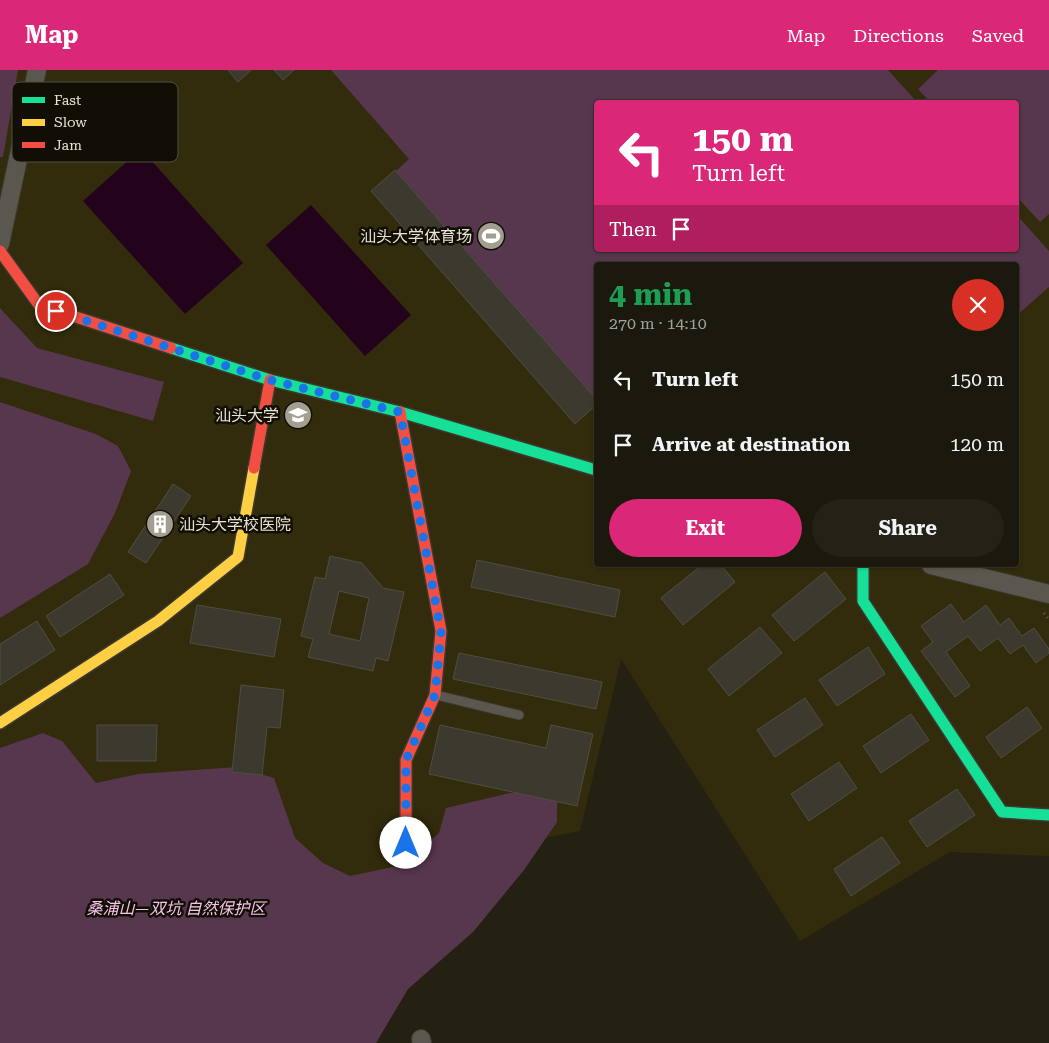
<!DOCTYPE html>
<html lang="en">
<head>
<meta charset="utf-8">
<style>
  body { margin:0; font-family:"Roboto Serif","Noto Sans SC",serif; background:#242217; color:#f1f3f6; height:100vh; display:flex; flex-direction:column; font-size:19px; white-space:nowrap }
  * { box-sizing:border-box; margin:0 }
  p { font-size:16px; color:#a0a09e }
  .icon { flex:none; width:28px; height:28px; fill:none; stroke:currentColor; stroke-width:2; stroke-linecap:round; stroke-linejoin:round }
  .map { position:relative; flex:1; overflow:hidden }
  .sheet { position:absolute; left:594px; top:192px; width:425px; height:305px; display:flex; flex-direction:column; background:#1b190e; border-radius:5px; box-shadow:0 1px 4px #0004,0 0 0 1px #39382e }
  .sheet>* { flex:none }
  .hud { position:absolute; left:594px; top:30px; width:425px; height:152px; border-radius:5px; box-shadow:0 1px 4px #0004,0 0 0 1px #39382e; background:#db2777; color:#fff; overflow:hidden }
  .pin { position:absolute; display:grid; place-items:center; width:42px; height:42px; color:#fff; margin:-21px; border:2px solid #fff; border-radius:50%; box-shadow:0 1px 5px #0007 }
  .me { position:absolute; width:55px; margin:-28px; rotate:0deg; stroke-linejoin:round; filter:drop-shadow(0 0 4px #0008) }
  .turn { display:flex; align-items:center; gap:18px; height:105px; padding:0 15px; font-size:22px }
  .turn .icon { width:65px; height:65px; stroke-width:2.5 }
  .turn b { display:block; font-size:35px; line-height:42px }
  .then { display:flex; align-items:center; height:48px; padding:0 15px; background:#0003; gap:10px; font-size:19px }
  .round { display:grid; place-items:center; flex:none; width:52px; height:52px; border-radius:26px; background:#242217 }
  .head { display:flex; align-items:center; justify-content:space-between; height:85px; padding:0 15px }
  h1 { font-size:30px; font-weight:700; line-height:38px; color:#1e9e55 }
  .action { display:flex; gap:10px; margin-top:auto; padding:10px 15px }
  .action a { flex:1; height:58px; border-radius:30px; background:#db2777; color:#fff; font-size:20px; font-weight:700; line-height:58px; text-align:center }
  .action a+a { background:#242217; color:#f1f3f6 }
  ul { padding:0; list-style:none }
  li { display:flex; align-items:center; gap:15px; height:65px; padding:0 15px }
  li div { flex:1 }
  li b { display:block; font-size:19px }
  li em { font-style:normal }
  header { display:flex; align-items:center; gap:30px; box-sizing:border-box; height:70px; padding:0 25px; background:#db2777; color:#fff }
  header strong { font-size:24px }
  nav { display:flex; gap:28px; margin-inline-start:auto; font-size:18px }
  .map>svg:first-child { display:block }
  .built { fill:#322b0c; fill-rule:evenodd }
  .green { fill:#57374d }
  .water { fill:#23031b }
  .building { fill:#3c392e; stroke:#504d42; fill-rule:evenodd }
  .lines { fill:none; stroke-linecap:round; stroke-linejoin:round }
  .lane-casing { stroke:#3c3a30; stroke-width:11 }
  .street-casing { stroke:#3c3a30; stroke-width:20 }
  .fast-casing { stroke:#3c3a30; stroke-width:14 }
  .slow-casing { stroke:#3c3a30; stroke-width:14 }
  .jam-casing { stroke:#3c3a30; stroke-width:14 }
  .path { stroke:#626057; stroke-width:3; stroke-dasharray:1 4; stroke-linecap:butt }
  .lane { stroke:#5a584e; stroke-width:9 }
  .street { stroke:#5a584e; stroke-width:18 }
  .fast { stroke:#16e098; stroke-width:11 }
  .slow { stroke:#ffcf43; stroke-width:11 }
  .jam { stroke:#f24e42; stroke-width:11 }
  .route { stroke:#1a73e8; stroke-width:9; stroke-dasharray:0 16.2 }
  .labels { text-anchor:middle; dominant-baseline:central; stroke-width:5; stroke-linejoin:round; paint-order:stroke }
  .poi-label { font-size:16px; fill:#e6e3d3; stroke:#110e05; text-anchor:end }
  .park-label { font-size:16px; font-style:italic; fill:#f9c3ea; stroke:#110e05 }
  .key { fill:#110e05; stroke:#514e43; stroke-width:1 }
  .key-label { font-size:14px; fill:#e6e3d3 }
</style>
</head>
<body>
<header>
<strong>Map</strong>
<nav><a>Map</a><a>Directions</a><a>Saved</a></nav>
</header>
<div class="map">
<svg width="1049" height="973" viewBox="0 0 1049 973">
  <rect width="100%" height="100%" fill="#242113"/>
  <path class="built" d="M 0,0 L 1049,0 L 1049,786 L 950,782 L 800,871 L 621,589 L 580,761 L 259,825 L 0,693 ZM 596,32 L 1016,32 L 1016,180 L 596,180 ZM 596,195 L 1016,195 L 1016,495 L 596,495 Z"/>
  <g class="green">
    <path d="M 0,0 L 18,0 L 3,87 L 0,87 Z"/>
    <path d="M 331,0 L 888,0 L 917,32 L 596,32 L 596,180 L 1016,180 L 1016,144 L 1049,181 L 1049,217 L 1016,246 L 1016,195 L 596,195 L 596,338 L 584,334 L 386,110 L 409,89 Z"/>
    <path d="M 938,0 L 1049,0 L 1049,144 L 1040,152 L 1016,126 L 1016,32 L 930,32 L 918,19 Z"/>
    <path d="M 0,238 L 37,278 L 164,312 L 153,351 L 0,307 Z"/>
    <path d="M 0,332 L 96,364 L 118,376 L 131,401 L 115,443 L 88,494 L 0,548 Z"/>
    <path d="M 43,663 L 62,671 L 96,713 L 138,704 L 237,697 L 274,708 L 295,768 L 323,793 L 350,806 L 397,796 L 408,790 L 439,763 L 446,738 L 510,723 L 531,722 L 557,728 L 557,752 L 524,800 L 473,862 L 408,919 L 376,973 L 0,973 L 0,678 Z"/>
  </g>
  <g class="water">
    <path d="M 141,79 L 243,193 L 185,244 L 83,131 Z"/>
    <path d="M 311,135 L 411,245 L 365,286 L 266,175 Z"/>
  </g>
  <g class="building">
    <path d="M 228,0 L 251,0 L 238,12 Z"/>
    <path d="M 274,0 L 294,0 L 283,10 Z"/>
    <path d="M 395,100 L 596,329 L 596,335 L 575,354 L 371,121 Z"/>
    <path d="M 173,414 L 191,426 L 146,493 L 128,482 Z"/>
    <path d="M 330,486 L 362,493 L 383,518 L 404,522 L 388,591 L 376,588 L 373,601 L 308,587 L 313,569 L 301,566 L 315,507 L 325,509 ZM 339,521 L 369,528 L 360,571 L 329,564 Z"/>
    <path d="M 477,490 L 620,520 L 615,547 L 471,517 Z"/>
    <path d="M 702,495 L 721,495 L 735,512 L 683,555 L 661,528 Z"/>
    <path d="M 825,502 L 846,529 L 794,571 L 772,545 Z"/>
    <path d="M 110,504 L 124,525 L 60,567 L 46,546 Z"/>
    <path d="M 951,534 L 964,552 L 986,535 L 1000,555 L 1009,548 L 1022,566 L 1034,558 L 1049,579 L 1049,583 L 1036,593 L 1023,575 L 1010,584 L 998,568 L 980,581 L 968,566 L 946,582 L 970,616 L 955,627 L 921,581 L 933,572 L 921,556 Z"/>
    <path d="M 197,535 L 281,549 L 274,587 L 190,573 Z"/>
    <path d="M 37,551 L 55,580 L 0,615 L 0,574 Z"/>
    <path d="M 760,557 L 782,583 L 729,626 L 708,599 Z"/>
    <path d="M 868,577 L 885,604 L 837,636 L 819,610 Z"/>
    <path d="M 459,583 L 602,612 L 596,639 L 453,609 Z"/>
    <path d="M 241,615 L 284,620 L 280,658 L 267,657 L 262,705 L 232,702 Z"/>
    <path d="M 805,628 L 823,655 L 775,687 L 757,660 Z"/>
    <path d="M 1027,637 L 1042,658 L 1001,688 L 986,667 Z"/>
    <path d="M 911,644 L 929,670 L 881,703 L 863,676 Z"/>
    <path d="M 97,655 L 157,655 L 156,691 L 97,691 Z"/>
    <path d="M 440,655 L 546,678 L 551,655 L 593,664 L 577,736 L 429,704 Z"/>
    <path d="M 839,692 L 857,718 L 809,751 L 791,724 Z"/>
    <path d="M 957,719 L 975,745 L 927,777 L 909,751 Z"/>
    <path d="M 882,767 L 900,793 L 851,826 L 834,799 Z"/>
  </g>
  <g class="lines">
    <g class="lane-casing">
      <path id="lane" d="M 436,625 L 519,645"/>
    </g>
    <g class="street-casing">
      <g id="street">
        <path d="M 0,174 L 37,0"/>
        <path d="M 931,495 L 1049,524"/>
        <path d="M 421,969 L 422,973"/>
      </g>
    </g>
    <g class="fast-casing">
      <g id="fast">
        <path d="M 171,278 L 270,310 L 400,342 L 596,400"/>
        <path d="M 863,495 L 863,531 L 1002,742 L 1049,745"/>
      </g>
    </g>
    <g class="slow-casing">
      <path id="slow" d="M 0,653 L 158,551 L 238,487 L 254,398"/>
    </g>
    <g class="jam-casing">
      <g id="jam">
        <path d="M 0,181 L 39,235 L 171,278"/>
        <path d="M 400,342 L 441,561 L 435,625 L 406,690 L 406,773"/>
        <path d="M 254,398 L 270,310"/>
      </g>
    </g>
    <path class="path" d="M 1044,543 L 1049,550"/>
    <use href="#lane" class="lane"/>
    <use href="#street" class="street"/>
    <use href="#fast" class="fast"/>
    <use href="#slow" class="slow"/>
    <use href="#jam" class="jam"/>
  </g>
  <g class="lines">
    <path class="route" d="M 56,241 L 270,310 L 400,342 L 441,562 L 435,625 L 406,690 L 406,773"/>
  </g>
  <defs>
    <g id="stadium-disc" transform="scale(1.4375)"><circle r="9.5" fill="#a29f90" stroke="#110e05"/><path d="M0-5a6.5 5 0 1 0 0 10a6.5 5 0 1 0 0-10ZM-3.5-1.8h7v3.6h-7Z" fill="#fff"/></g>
    <g id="university-disc" transform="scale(1.4375)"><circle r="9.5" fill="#a29f90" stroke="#110e05"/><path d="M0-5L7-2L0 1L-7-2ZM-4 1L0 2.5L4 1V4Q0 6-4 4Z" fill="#fff"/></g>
    <g id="building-disc" transform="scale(1.4375)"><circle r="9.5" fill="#a29f90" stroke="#110e05"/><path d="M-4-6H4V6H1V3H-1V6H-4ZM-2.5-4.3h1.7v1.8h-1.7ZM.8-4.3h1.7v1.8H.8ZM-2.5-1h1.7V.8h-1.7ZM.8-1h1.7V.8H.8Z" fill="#fff"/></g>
  </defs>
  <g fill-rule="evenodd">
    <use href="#stadium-disc" x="491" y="166"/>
    <use href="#university-disc" x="298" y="345"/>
    <use href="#building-disc" x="160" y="454"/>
  </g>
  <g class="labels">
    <g class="poi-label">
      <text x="472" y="166">汕头大学体育场</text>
      <text x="279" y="345">汕头大学</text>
      <text x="179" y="454" text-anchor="start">汕头大学校医院</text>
    </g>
    <g class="park-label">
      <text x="176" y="838">桑浦山—双坑 自然保护区</text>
    </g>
  </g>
  <rect x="12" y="12" width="166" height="80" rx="8" class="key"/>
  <rect x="22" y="27" width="23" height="6" fill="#16e098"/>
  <rect x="22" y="49" width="23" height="7" fill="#ffcf43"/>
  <rect x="22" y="72" width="23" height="6" fill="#f24e42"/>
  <g class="key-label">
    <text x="54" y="35">Fast</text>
    <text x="54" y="57">Slow</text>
    <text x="54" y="80">Jam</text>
  </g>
</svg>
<div class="pin" style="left:56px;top:241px;background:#d93025"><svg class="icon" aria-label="arrive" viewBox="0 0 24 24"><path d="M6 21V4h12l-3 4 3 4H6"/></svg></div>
<svg class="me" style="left:406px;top:773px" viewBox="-20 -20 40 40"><circle r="19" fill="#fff"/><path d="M0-13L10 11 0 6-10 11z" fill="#1a73e8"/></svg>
<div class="hud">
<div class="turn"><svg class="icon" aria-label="left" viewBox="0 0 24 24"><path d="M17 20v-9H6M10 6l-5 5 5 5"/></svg><div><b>150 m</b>Turn left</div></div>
<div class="then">Then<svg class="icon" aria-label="arrive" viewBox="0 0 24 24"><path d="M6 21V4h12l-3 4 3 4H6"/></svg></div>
</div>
<section class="sheet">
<div class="head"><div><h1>4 min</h1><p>270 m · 14:10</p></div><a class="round" style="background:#d93025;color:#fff"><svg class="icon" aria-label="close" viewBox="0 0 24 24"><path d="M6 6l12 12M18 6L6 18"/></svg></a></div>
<ul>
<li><svg class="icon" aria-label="left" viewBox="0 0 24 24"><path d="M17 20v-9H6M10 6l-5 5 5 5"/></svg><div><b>Turn left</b></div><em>150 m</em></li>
<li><svg class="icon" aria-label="arrive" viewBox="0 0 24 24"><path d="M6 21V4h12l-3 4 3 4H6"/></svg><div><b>Arrive at destination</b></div><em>120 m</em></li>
</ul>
<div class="action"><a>Exit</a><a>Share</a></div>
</section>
</div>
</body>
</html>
